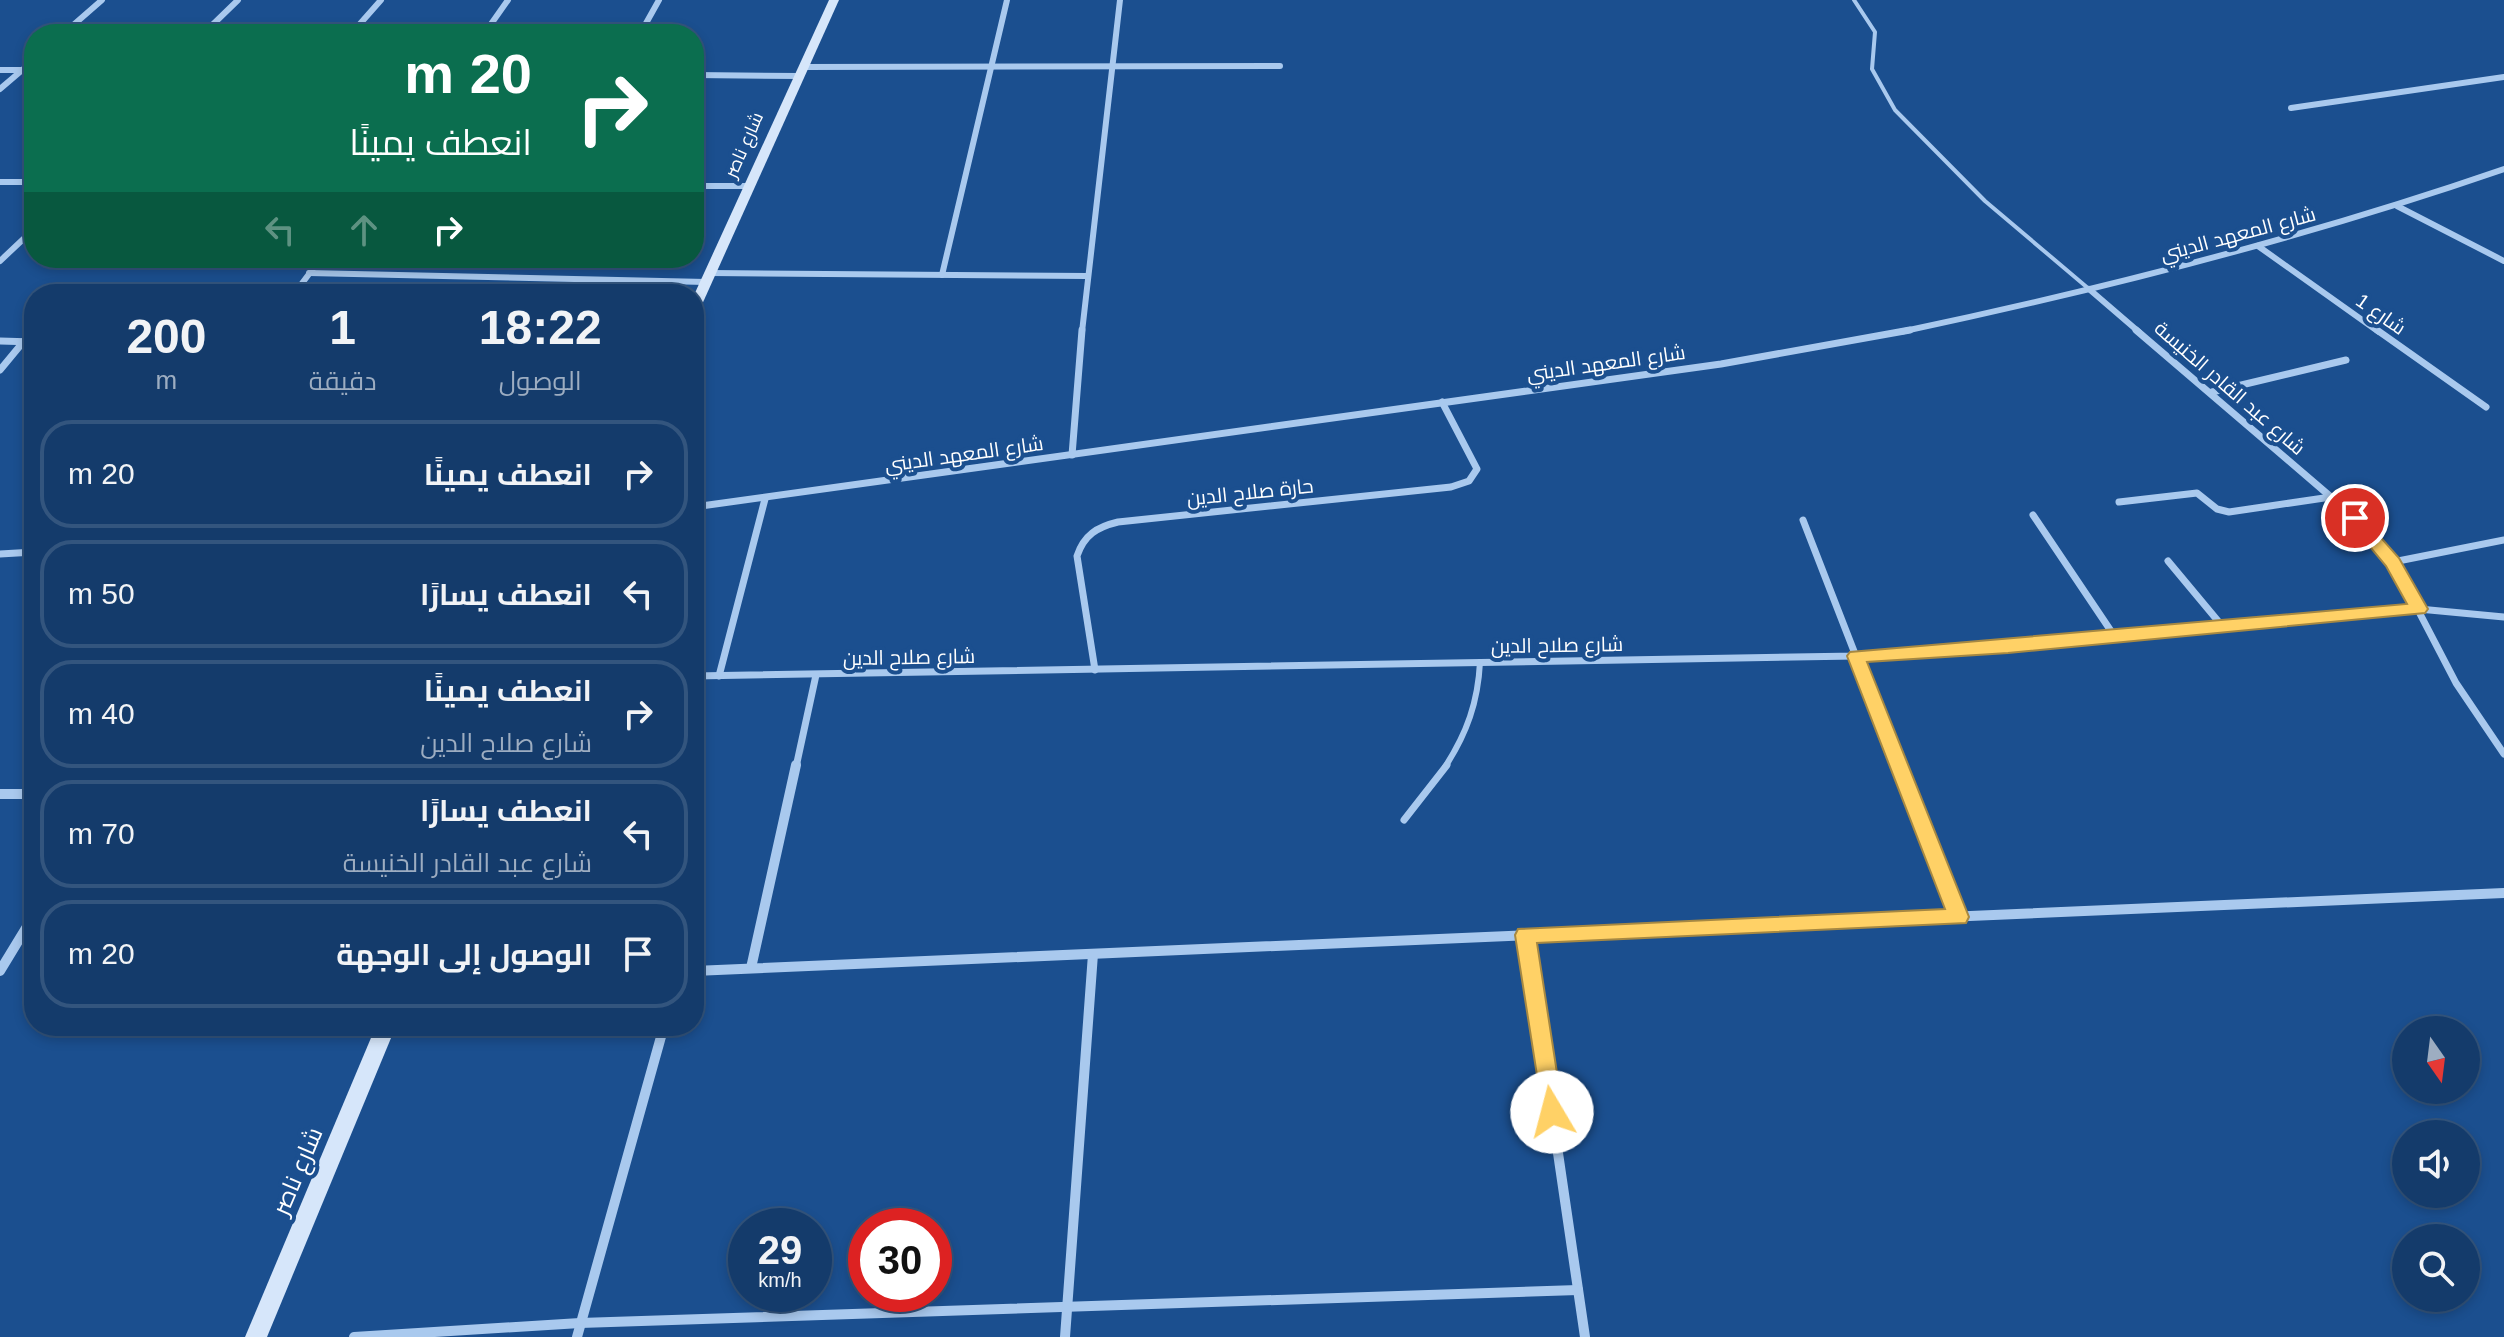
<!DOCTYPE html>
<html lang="ar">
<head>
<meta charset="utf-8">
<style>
  body { margin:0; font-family:Helvetica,Cairo,sans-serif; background:#214673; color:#f1f3f6; direction:rtl; height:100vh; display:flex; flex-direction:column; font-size:30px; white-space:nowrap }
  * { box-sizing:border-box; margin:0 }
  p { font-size:26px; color:#9dadc1 }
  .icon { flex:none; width:44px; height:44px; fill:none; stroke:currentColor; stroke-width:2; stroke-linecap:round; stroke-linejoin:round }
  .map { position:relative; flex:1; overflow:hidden; direction:ltr }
  .side { position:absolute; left:24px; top:284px; width:680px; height:752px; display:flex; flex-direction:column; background:#143b6b; border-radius:32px; box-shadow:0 4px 12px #0003,0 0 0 2px #33557e; direction:rtl }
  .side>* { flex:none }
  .guide { position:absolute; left:24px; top:24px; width:680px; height:244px; border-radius:32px; box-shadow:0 4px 12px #0003,0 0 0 2px #33557e; direction:rtl; background:#0b6e4f; color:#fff; overflow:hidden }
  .needle { width:52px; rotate:166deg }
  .buttons { position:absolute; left:2392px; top:1016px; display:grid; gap:16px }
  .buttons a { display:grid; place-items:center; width:88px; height:88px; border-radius:50%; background:#143b6b; box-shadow:0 4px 12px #0003,0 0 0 2px #33557e; font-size:40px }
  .speed { position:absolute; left:728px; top:1208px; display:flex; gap:16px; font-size:40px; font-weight:700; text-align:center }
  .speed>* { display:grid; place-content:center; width:104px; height:104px; border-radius:50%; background:#143b6b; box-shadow:0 4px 12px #0003,0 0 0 2px #33557e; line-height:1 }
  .speed small { font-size:20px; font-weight:400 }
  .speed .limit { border:12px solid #d22; background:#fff; color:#111 }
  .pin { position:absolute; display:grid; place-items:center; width:68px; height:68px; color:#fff; margin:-34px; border:4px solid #fff; border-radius:50%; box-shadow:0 2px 8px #0007 }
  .me { position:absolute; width:88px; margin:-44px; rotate:352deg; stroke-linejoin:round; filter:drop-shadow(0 0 6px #0008) }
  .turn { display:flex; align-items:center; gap:28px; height:168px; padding:0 40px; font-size:36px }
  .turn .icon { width:104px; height:104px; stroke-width:2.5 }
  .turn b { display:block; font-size:56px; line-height:68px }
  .lanes { display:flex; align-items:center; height:76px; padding:0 40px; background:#0003; justify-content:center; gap:40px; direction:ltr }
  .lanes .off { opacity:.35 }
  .eta { display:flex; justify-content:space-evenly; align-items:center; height:136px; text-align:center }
  .eta b { font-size:48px; font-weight:800; line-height:56px }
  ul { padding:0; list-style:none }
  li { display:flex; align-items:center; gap:24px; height:108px; margin:0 16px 12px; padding:0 24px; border:4px solid #33557e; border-radius:32px }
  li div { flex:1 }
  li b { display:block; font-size:30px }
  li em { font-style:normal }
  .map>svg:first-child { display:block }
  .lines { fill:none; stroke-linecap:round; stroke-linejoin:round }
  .lane-far2 { stroke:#a9c9ee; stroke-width:4 }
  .lane-far1 { stroke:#a9c9ee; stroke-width:6 }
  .lane { stroke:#a9c9ee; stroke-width:7 }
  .street-far2 { stroke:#a9c9ee; stroke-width:6 }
  .street-far1 { stroke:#a9c9ee; stroke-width:7 }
  .street { stroke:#a9c9ee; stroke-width:10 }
  .secondary { fill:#d6e6fa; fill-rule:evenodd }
  .route { fill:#ffd166; stroke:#a68842; stroke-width:2 }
  .labels { text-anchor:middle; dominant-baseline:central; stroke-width:8; stroke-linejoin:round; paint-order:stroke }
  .far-street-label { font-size:18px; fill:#fff; stroke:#1b4f8f }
  .street-label { font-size:20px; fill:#fff; stroke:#1b4f8f }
  .near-street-label { font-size:24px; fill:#fff; stroke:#1b4f8f }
</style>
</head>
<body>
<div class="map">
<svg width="2504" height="1337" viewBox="0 0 2504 1337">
  <rect width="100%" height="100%" fill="#1b4f8f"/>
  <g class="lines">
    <path class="lane-far2" d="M 1854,0 L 1875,32 L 1872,69 L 1895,110 L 1985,201 L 2089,289"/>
    <path class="lane-far1" d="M 1445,767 C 1467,733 1478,702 1480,662"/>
    <path class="lane" d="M 1404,820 L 1447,765"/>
    <g class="street-far2">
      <path d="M 63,34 L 102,0"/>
      <path d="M 203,34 L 238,0"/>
      <path d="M 351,34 L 381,0"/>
      <path d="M 484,34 L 508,0"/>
      <path d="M 640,34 L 659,0"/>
      <path d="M 803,67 L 1280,66"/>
      <path d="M 0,70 L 34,70"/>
      <path d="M 694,75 L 799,76"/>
      <path d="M 0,89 L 34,60"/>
      <path d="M 2291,108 L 2504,77"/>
      <path d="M 0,182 L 34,182"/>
      <path d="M 694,186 L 749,186"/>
      <path d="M 2397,206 L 2504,261"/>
      <path d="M 2258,246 L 2379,332"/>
      <path d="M 0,261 L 34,229"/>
      <path d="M 309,273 L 706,282"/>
      <path d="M 710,273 L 1087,276"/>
      <path d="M 942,275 L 1007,0"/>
      <path d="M 2089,289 L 2139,332"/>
      <path d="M 294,294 L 321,258"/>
      <path d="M 1082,332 L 1120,0"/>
      <path d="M 1900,332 C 2104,289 2307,237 2504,169"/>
    </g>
    <g class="street-far1">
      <path d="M 2136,330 L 2331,497 L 2375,540 L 2393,562 L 2456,683 L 2504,754"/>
      <path d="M 2377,330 L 2486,407"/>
      <path d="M 0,341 L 34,342"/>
      <path d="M 0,370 L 24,341"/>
      <path d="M 2212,392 L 2346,360"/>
      <path d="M 1072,455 L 1082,330"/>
      <path d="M 2119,502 L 2197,493 L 2217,509 L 2229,512 L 2331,497"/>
      <path d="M 694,507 L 1721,364 L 1910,330"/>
      <path d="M 2033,515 L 2115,637"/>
      <path d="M 1803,520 L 1899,767"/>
      <path d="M 0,554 L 34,552"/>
      <path d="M 2168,561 L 2223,627"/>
      <path d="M 2393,562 L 2504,540"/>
      <path d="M 1095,670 L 1077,556 C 1084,535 1097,527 1118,522 L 1451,487 L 1469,481 L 1477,469 L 1442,402"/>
      <path d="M 694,676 L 1856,656 L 1982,649 L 2419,609 L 2504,617"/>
      <path d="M 719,676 L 765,499"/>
      <path d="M 796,767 L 816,675"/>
    </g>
    <g class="street">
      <path d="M 1898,765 L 1958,917"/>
      <path d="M 0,794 L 34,794"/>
      <path d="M 1526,935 L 1585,1337"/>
      <path d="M 751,968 L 796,765"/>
      <path d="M 0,971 L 34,915"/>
      <path d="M 694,971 L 2504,893"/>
      <path d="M 354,1337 L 580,1323 L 1578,1290"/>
      <path d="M 577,1337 L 664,1026"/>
      <path d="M 1065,1337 L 1093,954"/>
    </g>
    <g class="secondary">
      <path d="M 829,0 L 839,0 L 700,309 L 694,313 L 694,295 Z"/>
      <path d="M 376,1026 L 396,1026 L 267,1337 L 245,1337 Z"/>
    </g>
  </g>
  <path class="route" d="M 2355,512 L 2360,514 L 2399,558 L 2428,609 L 2425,613 L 2008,653 L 1867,662 L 1969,917 L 1966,923 L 1537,943 L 1563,1112 L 1560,1120 L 1552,1123 L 1544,1120 L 1515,935 L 1518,929 L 1945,909 L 1847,656 L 1850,652 L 2407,604 L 2386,566 L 2346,518 Z"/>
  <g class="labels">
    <g class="far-street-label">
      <text transform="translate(744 145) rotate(-66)">شارع ناصر</text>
    </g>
    <g class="street-label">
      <text transform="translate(2238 234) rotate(-15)">شارع المعهد الديني</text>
      <text transform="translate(2381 314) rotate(35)">شارع 1</text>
      <text transform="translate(1606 363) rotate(-8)">شارع المعهد الديني</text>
      <text transform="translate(2230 388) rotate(41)">شارع عبد القادر الخنيسة</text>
      <text transform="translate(964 454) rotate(-8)">شارع المعهد الديني</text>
      <text transform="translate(1250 492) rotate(-6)">حارة صلاح الدين</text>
      <text transform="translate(1557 645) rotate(-1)">شارع صلاح الدين</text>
      <text transform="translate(909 657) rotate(-1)">شارع صلاح الدين</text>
    </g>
    <g class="near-street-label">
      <text transform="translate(297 1171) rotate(-67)">شارع ناصر</text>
    </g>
  </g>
</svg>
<div class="buttons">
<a><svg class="needle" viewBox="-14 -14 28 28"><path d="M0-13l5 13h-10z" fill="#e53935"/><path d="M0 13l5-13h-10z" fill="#9dadc1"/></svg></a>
<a><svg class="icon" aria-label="sound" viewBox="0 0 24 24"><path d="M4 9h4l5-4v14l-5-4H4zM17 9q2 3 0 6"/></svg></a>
<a><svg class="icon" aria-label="search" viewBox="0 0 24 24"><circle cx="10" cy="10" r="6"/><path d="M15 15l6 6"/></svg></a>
</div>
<div class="speed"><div>29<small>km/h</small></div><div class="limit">30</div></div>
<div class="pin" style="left:2355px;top:518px;background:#d93025"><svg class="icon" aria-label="arrive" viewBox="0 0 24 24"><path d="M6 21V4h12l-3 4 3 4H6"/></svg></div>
<svg class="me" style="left:1552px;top:1112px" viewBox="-20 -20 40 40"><circle r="19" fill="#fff"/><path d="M0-13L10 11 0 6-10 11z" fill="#ffd166"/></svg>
<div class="guide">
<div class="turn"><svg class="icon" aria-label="right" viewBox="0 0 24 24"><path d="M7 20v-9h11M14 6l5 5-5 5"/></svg><div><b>20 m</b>انعطف يمينًا</div></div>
<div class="lanes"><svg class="icon off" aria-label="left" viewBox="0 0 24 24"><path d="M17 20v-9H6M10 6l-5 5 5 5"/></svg><svg class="icon off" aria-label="ahead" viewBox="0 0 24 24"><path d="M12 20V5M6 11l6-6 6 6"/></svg><svg class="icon" aria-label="right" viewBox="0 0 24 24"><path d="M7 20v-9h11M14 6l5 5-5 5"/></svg></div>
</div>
<section class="side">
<div class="eta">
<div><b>18:22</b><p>الوصول</p></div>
<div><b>1</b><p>دقيقة</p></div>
<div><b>200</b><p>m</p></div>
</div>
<ul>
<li><svg class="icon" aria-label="right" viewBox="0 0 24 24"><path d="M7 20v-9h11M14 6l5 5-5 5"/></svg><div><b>انعطف يمينًا</b></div><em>20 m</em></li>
<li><svg class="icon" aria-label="left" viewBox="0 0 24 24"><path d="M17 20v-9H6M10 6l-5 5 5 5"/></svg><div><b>انعطف يسارًا</b></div><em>50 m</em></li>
<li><svg class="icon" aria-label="right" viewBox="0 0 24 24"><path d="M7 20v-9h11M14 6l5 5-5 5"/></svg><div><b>انعطف يمينًا</b><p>شارع صلاح الدين</p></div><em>40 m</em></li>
<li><svg class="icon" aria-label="left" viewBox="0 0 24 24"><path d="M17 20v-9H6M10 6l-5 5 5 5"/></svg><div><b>انعطف يسارًا</b><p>شارع عبد القادر الخنيسة</p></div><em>70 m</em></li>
<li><svg class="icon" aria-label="arrive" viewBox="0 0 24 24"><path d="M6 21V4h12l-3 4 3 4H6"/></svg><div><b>الوصول إلى الوجهة</b></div><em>20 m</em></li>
</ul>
</section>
</div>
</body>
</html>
